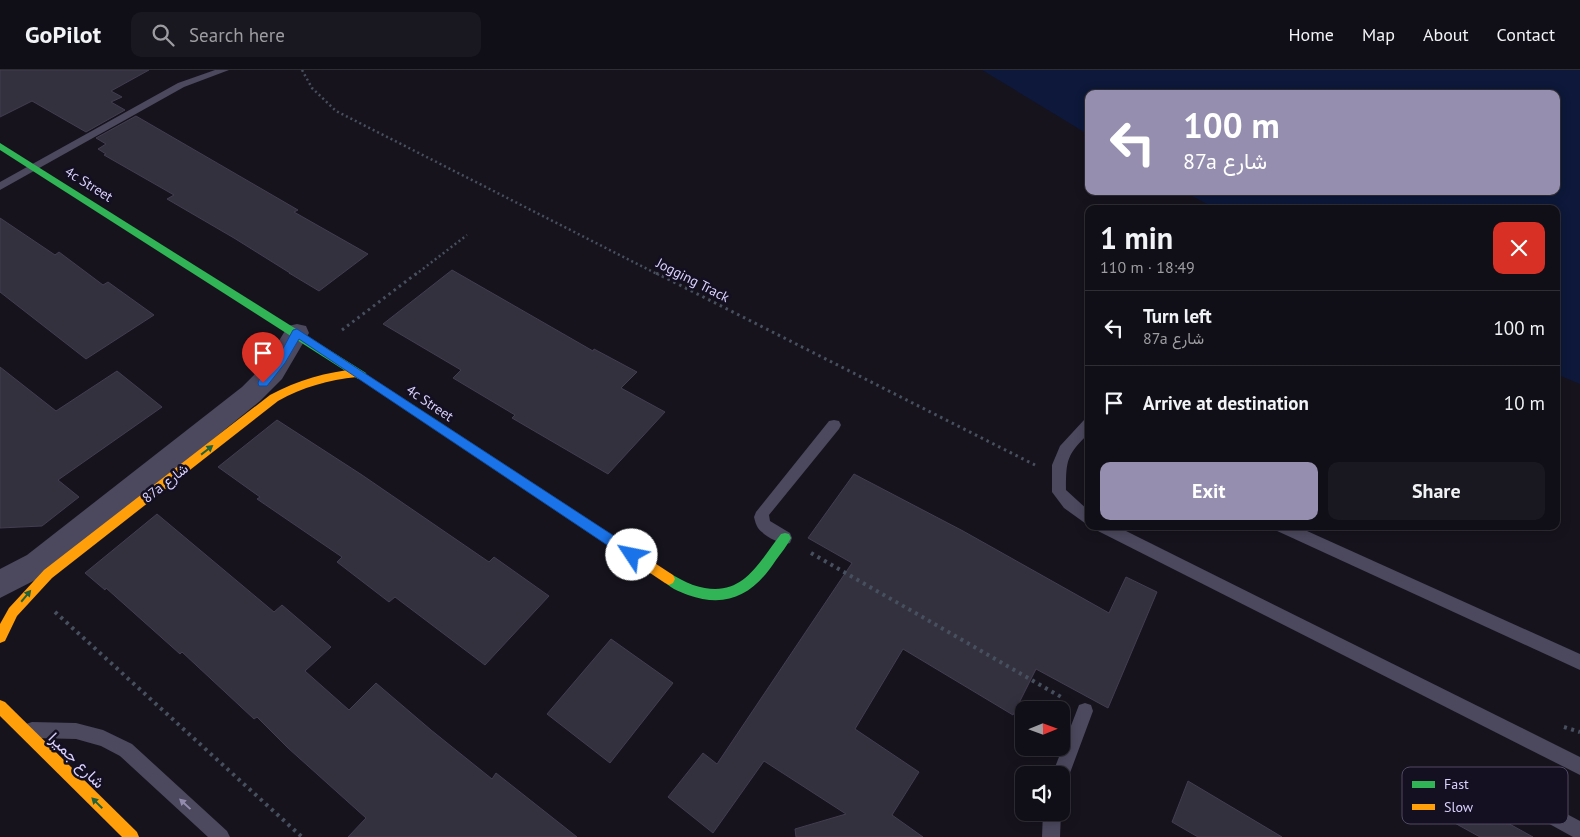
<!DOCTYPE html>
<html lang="en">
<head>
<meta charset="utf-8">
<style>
  body { margin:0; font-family:"PT Sans",Vazirmatn,sans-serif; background:#19171f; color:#f1f3f6; height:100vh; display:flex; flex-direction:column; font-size:19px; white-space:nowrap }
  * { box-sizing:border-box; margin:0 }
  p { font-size:16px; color:#9c9ca1 }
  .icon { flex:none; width:28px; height:28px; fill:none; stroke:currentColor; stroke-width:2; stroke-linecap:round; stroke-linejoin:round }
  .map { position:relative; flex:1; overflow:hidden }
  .drawer { position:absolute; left:1085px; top:135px; width:475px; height:325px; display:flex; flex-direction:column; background:#100e16; border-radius:10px; box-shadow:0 2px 12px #0003,0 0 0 1px #302e35 }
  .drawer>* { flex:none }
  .banner { position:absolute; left:1085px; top:20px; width:475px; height:105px; border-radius:10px; box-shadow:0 2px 12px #0003,0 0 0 1px #302e35; background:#968eaf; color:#fff; overflow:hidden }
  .needle { width:32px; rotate:89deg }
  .buttons { position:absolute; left:1015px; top:631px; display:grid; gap:10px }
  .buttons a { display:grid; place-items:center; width:55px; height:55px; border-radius:10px; background:#100e16; box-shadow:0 2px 12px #0003,0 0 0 1px #302e35; font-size:25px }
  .pin { position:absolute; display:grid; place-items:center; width:42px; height:42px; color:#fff; margin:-51px -21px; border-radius:50% 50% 50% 0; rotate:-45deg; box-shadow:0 0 5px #0007 }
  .pin .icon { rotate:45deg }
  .me { position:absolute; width:55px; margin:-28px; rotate:304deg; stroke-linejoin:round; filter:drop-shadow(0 0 4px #0008) }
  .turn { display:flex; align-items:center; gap:18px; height:105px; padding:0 15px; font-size:22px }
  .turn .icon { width:65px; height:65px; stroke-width:2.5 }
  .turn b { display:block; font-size:35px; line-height:42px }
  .round { display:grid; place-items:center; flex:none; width:52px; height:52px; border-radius:10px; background:#19171f }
  .overview { display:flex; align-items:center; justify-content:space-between; height:85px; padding:0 15px }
  h1 { font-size:30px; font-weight:700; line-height:38px }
  .button { display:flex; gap:10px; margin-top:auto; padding:10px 15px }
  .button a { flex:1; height:58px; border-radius:10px; background:#968eaf; color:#fff; font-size:20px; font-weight:700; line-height:58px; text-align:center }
  .button a+a { background:#19171f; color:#f1f3f6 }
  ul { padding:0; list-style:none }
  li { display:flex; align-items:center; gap:15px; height:75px; padding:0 15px; border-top:1px solid #302e35 }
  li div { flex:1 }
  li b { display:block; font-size:19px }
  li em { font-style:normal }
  header { display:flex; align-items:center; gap:30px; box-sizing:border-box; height:70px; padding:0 25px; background:#100e16; border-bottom:1px solid #302e35 }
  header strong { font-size:24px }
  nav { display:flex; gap:28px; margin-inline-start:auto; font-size:18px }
  .search { width:350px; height:45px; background:#19171f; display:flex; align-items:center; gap:12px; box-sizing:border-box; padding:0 18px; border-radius:10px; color:#9c9ca1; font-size:19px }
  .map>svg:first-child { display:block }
  .water { fill:#0d183a }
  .building { fill:#34313f; stroke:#433d50 }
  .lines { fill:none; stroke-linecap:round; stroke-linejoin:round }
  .path-far2 { stroke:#47505e; stroke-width:2.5; stroke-dasharray:2 3; stroke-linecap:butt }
  .path-far1 { stroke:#47505e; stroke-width:3; stroke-dasharray:2.5 4; stroke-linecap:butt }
  .path { stroke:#47505e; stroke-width:4; stroke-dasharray:3 4.5; stroke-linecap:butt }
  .lane { fill:#4c485e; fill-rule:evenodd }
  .street { fill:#4c485e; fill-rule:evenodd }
  .fast { fill:#30b455; fill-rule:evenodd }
  .slow { fill:#ff9f0a; fill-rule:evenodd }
  .oneway { fill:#22623b }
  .oneway2 { fill:#948cae }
  .route { fill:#1a73e8; stroke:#114b97 }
  .labels { text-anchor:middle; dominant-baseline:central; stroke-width:5; stroke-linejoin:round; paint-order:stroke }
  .street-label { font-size:14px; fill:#dbd1fd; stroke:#140f21 }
  .near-street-label { font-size:16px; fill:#dbd1fd; stroke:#140f21 }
  .key { fill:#140f21; stroke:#504963; stroke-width:1 }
  .key-label { font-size:14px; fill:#dbd1fd }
</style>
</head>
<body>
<header>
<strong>GoPilot</strong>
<div class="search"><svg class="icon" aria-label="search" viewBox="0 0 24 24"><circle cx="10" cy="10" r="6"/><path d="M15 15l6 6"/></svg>Search here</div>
<nav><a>Home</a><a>Map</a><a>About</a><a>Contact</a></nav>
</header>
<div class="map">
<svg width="1580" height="767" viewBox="0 0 1580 767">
  <rect width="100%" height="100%" fill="#16131d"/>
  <path class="water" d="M 982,0 L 1580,0 L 1580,314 L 1556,304 L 1556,139 L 1216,139 L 1183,121 L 1556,121 L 1556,24 L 1089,24 L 1089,65 Z"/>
  <g class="building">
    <path d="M 0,0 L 149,0 L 111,21 L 122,27 L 111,32 L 125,40 L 86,62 L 32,31 L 0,47 Z"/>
    <path d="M 136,46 L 298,140 L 294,142 L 368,184 L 319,221 L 289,203 L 290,203 L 234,168 L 167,129 L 174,125 L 104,85 L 106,84 L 98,79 L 106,74 L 96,68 Z"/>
    <path d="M 0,148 L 55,185 L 59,182 L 103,215 L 108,212 L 154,245 L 86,289 L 0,222 Z"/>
    <path d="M 452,200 L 593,281 L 594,279 L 637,302 L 621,318 L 665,342 L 608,404 L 512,348 L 515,345 L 453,308 L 461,300 L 383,254 Z"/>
    <path d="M 0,297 L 56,341 L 117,301 L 162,337 L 58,410 L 79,427 L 42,456 L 0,458 Z"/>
    <path d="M 277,350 L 362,405 L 489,492 L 494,487 L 549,526 L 485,595 L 395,527 L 389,532 L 337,492 L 342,487 L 257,429 L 260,427 L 218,397 Z"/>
    <path d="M 854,404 L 963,461 L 1109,543 L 1126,507 L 1157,522 L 1108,638 L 1036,599 L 1013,645 L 903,579 L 855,659 L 919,702 L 892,745 L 923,767 L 796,767 L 795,759 L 846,744 L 764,691 L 713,763 L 668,727 L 703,683 L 717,694 L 852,493 L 808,468 Z"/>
    <path d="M 157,444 L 274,542 L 282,535 L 331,577 L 305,601 L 349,640 L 376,613 L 431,660 L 492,709 L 496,703 L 577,767 L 348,767 L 366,748 L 288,678 L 257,647 L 254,649 L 182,582 L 180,584 L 106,518 L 105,520 L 85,503 Z"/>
    <path d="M 611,569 L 673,613 L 610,693 L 547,644 Z"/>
    <path d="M 1188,711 L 1282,767 L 1198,767 L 1172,752 Z"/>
    <path d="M 1448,720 L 1533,767 L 1480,767 L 1442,746 Z"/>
  </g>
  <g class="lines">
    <g class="path-far2">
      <path d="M 302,0 L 312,18 L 336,41 L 659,205"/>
      <path d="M 415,205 L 467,165"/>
    </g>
    <g class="path-far1">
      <path d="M 656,203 L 1035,395"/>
      <path d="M 342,260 L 417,203"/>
    </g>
    <g class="path">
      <path d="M 811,483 L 1063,628"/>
      <path d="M 55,542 L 302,767"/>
      <path d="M 1564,657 L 1580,662"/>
    </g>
    <g class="lane">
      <path d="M 215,0 L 229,0 L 184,17 L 0,120 L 0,112 L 178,13 Z"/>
      <path d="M 1089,349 L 1089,363 C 1067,385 1066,389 1066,420 L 1089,441 L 1089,456 L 1064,438 L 1052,422 L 1052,395 L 1060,376 L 1084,350 Z"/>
      <path d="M 834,350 L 839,351 L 841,355 L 839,359 L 769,445 L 770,451 L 790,463 L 792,468 L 790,473 C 782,476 764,466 758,458 C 756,455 755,451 754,447 L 756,442 L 829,351 Z"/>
      <path d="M 1094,456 L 1116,456 L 1580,687 L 1580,705 L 1096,460 Z"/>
      <path d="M 1273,456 L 1296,456 L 1580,584 L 1580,600 L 1275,460 Z"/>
      <path d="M 1085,633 L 1091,635 L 1093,641 L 1067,711 L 1061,714 L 1061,705 L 1052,705 L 1079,635 Z"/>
      <path d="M 32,652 L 76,653 L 103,660 L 132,674 L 227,761 L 230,767 L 208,767 L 120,686 L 101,676 L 76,669 L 32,668 L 26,666 L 24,660 L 26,654 Z"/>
      <path d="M 1497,707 L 1580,751 L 1580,767 L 1573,767 L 1491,722 L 1488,716 L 1491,710 Z"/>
      <path d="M 1043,742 L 1061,742 L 1060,767 L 1042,767 Z"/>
    </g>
    <path class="street" d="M 297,254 L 306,256 L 309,263 L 282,309 L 260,331 L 49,503 L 0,528 L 0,499 L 27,485 L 242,317 L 264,295 L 288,256 Z"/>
    <g class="fast">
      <path d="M 0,73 L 366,303 L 367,306 L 366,309 L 358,309 L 0,80 Z"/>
      <path d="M 785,463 L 789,464 L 791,468 C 787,476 781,483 776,490 C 754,524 728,539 688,525 C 680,522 667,517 663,509 L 665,505 L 669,503 C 677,507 685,512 693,515 C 741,531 756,496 781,464 Z"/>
    </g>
    <g class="slow">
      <path d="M 358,299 L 673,505 L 675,509 L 673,513 L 669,515 L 665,513 L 357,307 C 328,310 303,317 278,331 L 52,508 L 17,546 L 5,571 L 0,573 L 0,554 L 9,538 L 44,500 L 270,325 C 298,310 326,302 358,299 Z"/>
      <path d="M 0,630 L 5,632 L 137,762 L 139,767 L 122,767 L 0,646 Z"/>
    </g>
  </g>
  <defs><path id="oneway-solid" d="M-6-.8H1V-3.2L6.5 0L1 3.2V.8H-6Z" transform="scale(1.25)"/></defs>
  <g class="oneway">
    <use href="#oneway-solid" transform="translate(207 380) rotate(-38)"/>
    <use href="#oneway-solid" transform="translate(26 526) rotate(-50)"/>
    <use href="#oneway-solid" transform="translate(97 733) rotate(-135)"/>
  </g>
  <use class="oneway2" href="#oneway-solid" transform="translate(185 734) rotate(-137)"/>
  <path class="route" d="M 297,259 L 637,481 L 639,485 L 637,489 L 632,490 L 628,489 L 299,269 L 285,293 L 267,316 L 259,316 L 258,313 L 259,310 L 278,288 L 293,260 Z"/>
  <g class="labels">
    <g class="street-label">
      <text transform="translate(89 114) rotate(32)">4c Street</text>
      <text transform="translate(693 210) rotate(27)">Jogging Track</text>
      <text transform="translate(430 333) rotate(34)">4c Street</text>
      <text transform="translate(165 413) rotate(-38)">87a شارع</text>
    </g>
    <g class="near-street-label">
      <text transform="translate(77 690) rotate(45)">شارع جميرا</text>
    </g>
  </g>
  <rect x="1402" y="697" width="166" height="57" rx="8" class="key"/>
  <rect x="1412" y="711" width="23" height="7" fill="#30b455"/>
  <rect x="1412" y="734" width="23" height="6" fill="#ff9f0a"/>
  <g class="key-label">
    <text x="1444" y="719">Fast</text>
    <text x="1444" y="742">Slow</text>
  </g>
</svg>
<div class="buttons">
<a><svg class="needle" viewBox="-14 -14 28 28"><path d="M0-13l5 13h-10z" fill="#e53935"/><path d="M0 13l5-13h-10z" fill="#9c9ca1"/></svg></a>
<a><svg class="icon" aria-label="sound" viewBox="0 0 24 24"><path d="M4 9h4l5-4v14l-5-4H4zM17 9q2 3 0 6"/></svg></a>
</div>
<div class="pin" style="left:263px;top:313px;background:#d93025"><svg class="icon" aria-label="arrive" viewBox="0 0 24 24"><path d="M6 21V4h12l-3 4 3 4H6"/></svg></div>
<svg class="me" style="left:632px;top:485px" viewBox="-20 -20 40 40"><circle r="19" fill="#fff"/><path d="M0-13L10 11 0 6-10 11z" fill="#1a73e8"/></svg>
<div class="banner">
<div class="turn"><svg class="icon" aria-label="left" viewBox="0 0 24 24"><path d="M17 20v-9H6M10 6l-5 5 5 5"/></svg><div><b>100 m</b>87a شارع</div></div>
</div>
<section class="drawer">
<div class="overview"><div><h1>1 min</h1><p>110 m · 18:49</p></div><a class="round" style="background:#d93025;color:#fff"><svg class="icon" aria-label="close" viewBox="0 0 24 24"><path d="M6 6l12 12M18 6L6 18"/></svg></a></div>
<ul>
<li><svg class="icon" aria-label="left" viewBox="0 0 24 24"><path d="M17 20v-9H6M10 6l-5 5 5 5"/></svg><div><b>Turn left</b><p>87a شارع</p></div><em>100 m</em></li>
<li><svg class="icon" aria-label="arrive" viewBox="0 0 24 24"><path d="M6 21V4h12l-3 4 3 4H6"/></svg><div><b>Arrive at destination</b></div><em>10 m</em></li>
</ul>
<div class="button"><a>Exit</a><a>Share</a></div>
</section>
</div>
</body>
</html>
